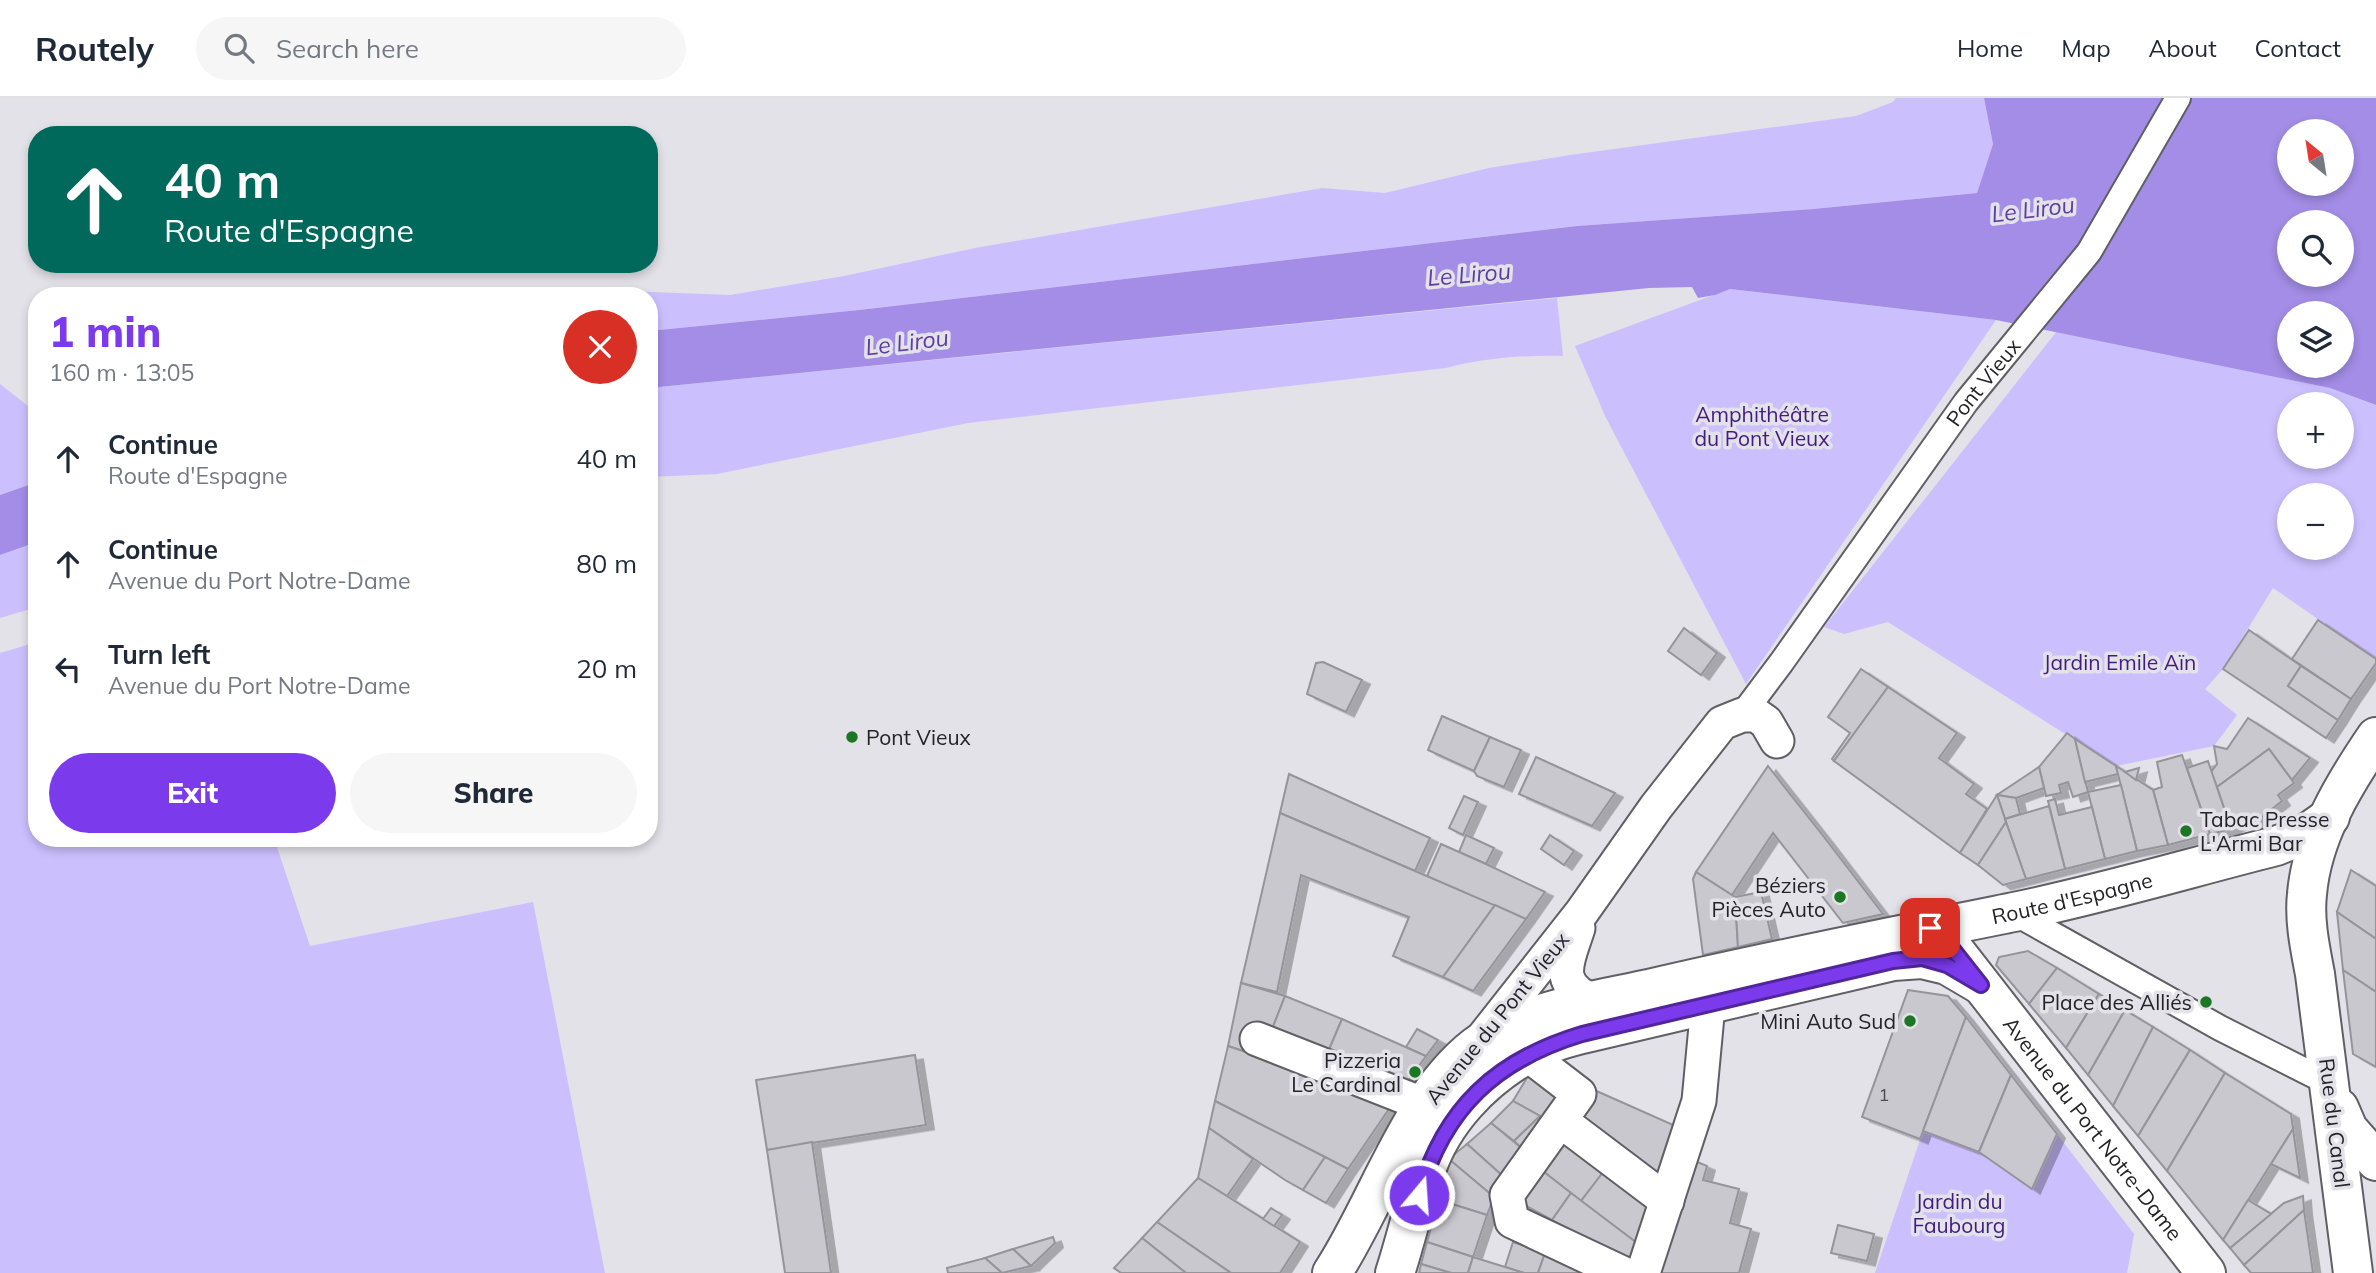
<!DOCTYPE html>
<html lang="en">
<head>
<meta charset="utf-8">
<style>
  body { margin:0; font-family:Mulish,sans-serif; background:#f6f6f7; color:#1f2937; height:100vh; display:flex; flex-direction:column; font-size:26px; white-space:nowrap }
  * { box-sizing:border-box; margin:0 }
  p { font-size:23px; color:#747a83 }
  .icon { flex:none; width:38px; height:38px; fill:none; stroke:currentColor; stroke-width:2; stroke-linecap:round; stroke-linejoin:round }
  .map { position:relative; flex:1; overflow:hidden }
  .details { position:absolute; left:28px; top:189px; width:630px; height:560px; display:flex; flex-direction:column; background:#fff; border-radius:28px; box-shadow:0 4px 10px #0003 }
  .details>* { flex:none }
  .hud { position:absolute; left:28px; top:28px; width:630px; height:147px; border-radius:28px; box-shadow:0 4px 10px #0003; background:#00695c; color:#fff; overflow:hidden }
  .needle { width:46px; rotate:330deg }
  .fabs { position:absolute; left:2277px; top:21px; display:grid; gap:14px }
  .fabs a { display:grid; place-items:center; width:77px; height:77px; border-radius:50%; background:#fff; box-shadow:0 4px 10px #0003; font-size:35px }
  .pin { position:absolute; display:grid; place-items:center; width:60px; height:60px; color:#fff; margin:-30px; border-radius:14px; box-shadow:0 4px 10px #0006 }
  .me { position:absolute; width:77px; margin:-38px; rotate:18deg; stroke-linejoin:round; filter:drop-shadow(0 0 5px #0008) }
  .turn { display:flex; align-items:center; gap:24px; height:147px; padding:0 21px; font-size:32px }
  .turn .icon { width:91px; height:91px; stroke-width:2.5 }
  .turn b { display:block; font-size:49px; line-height:60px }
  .round { display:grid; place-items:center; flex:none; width:74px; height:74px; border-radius:37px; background:#f6f6f7 }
  .head { display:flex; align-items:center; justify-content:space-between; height:119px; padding:0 21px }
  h1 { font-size:42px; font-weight:800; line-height:52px; color:#7c3aed }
  .cta { display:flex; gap:14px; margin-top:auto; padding:14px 21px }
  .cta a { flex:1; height:80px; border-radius:42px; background:#7c3aed; color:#fff; font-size:28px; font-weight:800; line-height:80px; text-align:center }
  .cta a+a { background:#f6f6f7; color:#1f2937 }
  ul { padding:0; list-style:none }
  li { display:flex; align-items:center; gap:21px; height:105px; padding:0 21px }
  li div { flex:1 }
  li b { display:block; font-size:26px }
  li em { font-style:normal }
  header { display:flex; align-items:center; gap:42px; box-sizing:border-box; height:98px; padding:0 35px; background:#fff; border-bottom:2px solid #e0e1e3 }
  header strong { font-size:33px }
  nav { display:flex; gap:38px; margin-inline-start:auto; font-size:24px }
  .search { width:490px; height:63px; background:#f6f6f7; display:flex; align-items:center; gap:18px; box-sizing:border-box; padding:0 24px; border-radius:38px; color:#747a83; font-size:26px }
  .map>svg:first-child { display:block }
  .green { fill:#ccbffe; fill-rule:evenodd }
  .water { fill:#a38de6; fill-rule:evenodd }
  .building { fill:#c9c8cf; stroke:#95949b; stroke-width:2; filter:url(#shadow) }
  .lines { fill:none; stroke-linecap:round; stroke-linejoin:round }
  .pedestrian-casing { stroke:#605f65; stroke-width:28 }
  .minor-casing { stroke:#605f65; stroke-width:37 }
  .secondary-casing { stroke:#605f65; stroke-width:42 }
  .primary-casing { stroke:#605f65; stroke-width:42 }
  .pedestrian { stroke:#fff; stroke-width:24 }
  .minor { stroke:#fff; stroke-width:33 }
  .secondary { stroke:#fff; stroke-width:38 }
  .primary { stroke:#fff; stroke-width:38 }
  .route-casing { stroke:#51269a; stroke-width:18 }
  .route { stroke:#7c3aed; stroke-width:12 }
  .poi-dot { fill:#1d7623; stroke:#e3e2e9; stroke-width:2.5 }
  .labels { text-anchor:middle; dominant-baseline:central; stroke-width:7; stroke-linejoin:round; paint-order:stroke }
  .number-label { font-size:18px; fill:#4d4c50 }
  .street-label { font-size:21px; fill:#242326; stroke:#e3e2e9 }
  .park-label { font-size:21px; fill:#431c83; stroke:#e3e2e9 }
  .poi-label { font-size:21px; fill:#242326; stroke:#e3e2e9; text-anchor:end }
  .water-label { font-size:23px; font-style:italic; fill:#5d3ca3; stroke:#e3e2e9 }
</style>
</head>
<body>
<header>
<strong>Routely</strong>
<div class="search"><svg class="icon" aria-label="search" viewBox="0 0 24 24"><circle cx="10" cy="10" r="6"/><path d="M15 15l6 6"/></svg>Search here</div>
<nav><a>Home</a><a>Map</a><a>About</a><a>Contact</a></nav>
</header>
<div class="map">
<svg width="2376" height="1175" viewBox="0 0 2376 1175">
  <defs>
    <filter id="shadow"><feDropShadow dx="8" dy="4.5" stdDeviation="0" flood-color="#0004"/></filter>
  </defs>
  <rect width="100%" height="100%" fill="#e3e2e9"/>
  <g class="green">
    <path d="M 1896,0 L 1984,0 L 1993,46 L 1977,95 L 1813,111 L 1577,128 L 859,212 L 649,233 L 649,198 L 506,198 L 626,193 L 730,197 L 844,178 L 975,150 L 1322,90 L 1385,95 L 1489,70 L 1570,57 L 1856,18 L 1893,4 Z"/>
    <path d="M 1730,191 L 1996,222 L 1746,586 L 1606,320 L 1575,248 Z"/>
    <path d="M 1557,200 L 1563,258 C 1523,257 1484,260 1446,270 L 968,325 L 717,376 L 649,379 L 649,290 Z"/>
    <path d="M 2057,233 L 2330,290 L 2376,307 L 2376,561 L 2273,490 L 2223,571 L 2205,591 L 2237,617 L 2214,648 L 2116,668 L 1888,524 L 1844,536 L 1824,529 ZM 2289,306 L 2342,306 L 2342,359 L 2289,359 ZM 2289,397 L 2342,397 L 2342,450 L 2289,450 Z"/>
    <path d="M 0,286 L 37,315 L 37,384 L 0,397 Z"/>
    <path d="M 37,444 L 37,509 L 0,520 L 0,457 Z"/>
    <path d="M 37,544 L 37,740 L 274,740 L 310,848 L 533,804 L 605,1175 L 0,1175 L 0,555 Z"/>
    <path d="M 1923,1033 L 1979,1054 L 2031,1091 L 2057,1036 L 2134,1136 L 2127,1175 L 1875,1175 Z"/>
  </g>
  <g class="water">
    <path d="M 1984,0 L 2376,0 L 2376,307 L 2330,290 L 1996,222 L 1730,191 L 1715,197 L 1698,200 L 1692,189 L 1649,190 L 649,290 L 649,233 L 859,212 L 1577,128 L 1813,111 L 1977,95 L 1993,46 ZM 2289,33 L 2342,33 L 2342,86 L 2289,86 ZM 2289,124 L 2342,124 L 2342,177 L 2289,177 ZM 2289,215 L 2342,215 L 2342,268 L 2289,268 Z"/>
    <path d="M 37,384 L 37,444 L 0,457 L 0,397 Z"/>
  </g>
  <g class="building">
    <path d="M 2318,522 L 2376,561 L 2376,565 L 2351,601 L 2292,561 Z"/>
    <path d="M 1684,530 L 1717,555 L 1701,577 L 1668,553 Z"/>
    <path d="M 2249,532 L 2301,568 L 2288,588 L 2338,622 L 2326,640 L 2223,571 Z"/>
    <path d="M 1323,564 L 1362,582 L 1346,614 L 1307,596 L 1316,565 Z"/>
    <path d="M 2301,568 L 2351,601 L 2338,622 L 2288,588 Z"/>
    <path d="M 1861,571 L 1888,589 L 1834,663 L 1832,661 L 1850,635 L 1828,619 Z"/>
    <path d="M 1888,589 L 1957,635 L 1939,660 L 1974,686 L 1966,696 L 1987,711 L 1960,755 L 1834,663 Z"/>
    <path d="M 1442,618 L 1490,639 L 1474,673 L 1428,652 Z"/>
    <path d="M 2248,620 L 2310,660 L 2292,682 L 2269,651 L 2217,689 L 2211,674 L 2217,666 L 2214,648 L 2227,651 Z"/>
    <path d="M 2067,635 L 2075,641 L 2088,694 L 2073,699 L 2068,684 L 2059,687 L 2061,695 L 2046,698 L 2039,669 Z"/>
    <path d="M 1490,639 L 1521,652 L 1504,689 L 1477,678 L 1474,673 Z"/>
    <path d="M 2075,641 L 2116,668 L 2118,676 L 2085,684 Z"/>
    <path d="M 2269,651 L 2294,685 L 2278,697 L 2282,703 L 2252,727 L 2247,722 L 2231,731 L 2217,689 Z"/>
    <path d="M 2182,657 L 2210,736 L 2168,747 L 2153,692 L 2162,689 L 2157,664 Z"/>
    <path d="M 1536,659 L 1615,695 L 1592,728 L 1519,696 Z"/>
    <path d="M 2208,663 L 2231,731 L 2210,736 L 2187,670 Z"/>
    <path d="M 1768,668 L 1824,739 L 1883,816 L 1843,825 L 1773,735 L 1732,797 L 1696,774 Z"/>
    <path d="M 2116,668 L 2153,692 L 2168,747 L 2137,753 Z"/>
    <path d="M 2039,669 L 2044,690 L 2016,700 L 1997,697 Z"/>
    <path d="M 2139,670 L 2136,682 L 2125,674 Z"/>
    <path d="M 1289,676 L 1430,740 L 1415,773 L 1280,715 Z"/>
    <path d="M 2121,687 L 2137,753 L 2105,761 L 2088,694 Z"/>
    <path d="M 1997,697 L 2016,700 L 2020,716 L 2005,721 Z"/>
    <path d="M 1997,697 L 2006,724 L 1978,767 L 1960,755 Z"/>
    <path d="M 1464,698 L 1478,704 L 1463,737 L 1449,730 Z"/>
    <path d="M 2055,701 L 2059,717 L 2092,709 L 2105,761 L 2065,771 L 2048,703 Z"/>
    <path d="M 2049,708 L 2065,771 L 2026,781 L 2005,721 Z"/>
    <path d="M 1280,715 L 1415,773 L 1495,807 L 1443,879 L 1393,858 L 1409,819 L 1301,777 L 1277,894 L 1241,885 Z"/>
    <path d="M 2006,724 L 2026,781 L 2003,787 L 1978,767 Z"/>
    <path d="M 1466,737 L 1494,750 L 1486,766 L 1459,754 Z"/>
    <path d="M 1550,737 L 1574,753 L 1564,767 L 1541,751 Z"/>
    <path d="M 1441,746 L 1486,766 L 1545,794 L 1526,821 L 1427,778 Z"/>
    <path d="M 2351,772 L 2376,788 L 2376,841 L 2337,814 Z"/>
    <path d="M 1696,774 L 1735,799 L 1738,849 L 1703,857 L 1693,781 Z"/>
    <path d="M 1761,794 L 1772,841 L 1738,849 L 1735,799 Z"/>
    <path d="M 1495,807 L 1526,821 L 1473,893 L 1443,879 Z"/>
    <path d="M 2337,814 L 2376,841 L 2376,894 L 2343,872 Z"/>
    <path d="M 2028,853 L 2057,870 L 2029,906 L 1996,867 L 1999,859 Z"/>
    <path d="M 2057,870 L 2099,896 L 2066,950 L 2029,906 Z"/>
    <path d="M 2343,872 L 2376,894 L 2376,969 L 2353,956 Z"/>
    <path d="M 1241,885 L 1285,898 L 1271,934 L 1250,955 L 1228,948 Z"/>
    <path d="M 1908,892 L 1948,898 L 1966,919 L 1920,1041 L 1862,1019 Z"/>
    <path d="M 2099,896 L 2125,912 L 2088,977 L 2066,950 Z"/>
    <path d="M 1285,898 L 1342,921 L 1328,954 L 1271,934 Z"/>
    <path d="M 2125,912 L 2153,929 L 2113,1008 L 2088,977 Z"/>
    <path d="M 1966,919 L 2011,977 L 1979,1054 L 1923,1033 Z"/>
    <path d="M 1342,921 L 1426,958 L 1408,983 L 1328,954 Z"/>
    <path d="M 2153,929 L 2190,952 L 2138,1038 L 2113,1008 Z"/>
    <path d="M 1417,931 L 1438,942 L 1426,958 L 1406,949 Z"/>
    <path d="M 1228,948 L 1393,1005 L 1348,1071 L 1215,1003 Z"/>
    <path d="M 2190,952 L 2225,975 L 2167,1073 L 2138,1038 Z"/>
    <path d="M 915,957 L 926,1027 L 767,1052 L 756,982 Z"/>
    <path d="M 1531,973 L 1558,999 L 1549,1023 L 1513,1003 Z"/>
    <path d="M 2225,975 L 2291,1016 L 2293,1031 L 2223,1142 L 2167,1073 Z"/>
    <path d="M 2011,977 L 2057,1036 L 2032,1091 L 1979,1054 Z"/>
    <path d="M 1592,991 L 1680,1030 L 1659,1087 L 1570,1020 Z"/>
    <path d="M 1215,1003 L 1325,1059 L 1303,1092 L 1285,1082 L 1209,1030 Z"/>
    <path d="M 1513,1003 L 1540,1018 L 1514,1043 L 1491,1025 Z"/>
    <path d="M 1540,1018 L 1549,1023 L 1525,1053 L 1514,1043 Z"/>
    <path d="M 1491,1025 L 1525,1053 L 1505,1080 L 1467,1046 Z"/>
    <path d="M 1209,1030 L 1253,1061 L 1227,1098 L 1198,1080 Z"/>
    <path d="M 2293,1031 L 2300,1080 L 2271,1066 Z"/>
    <path d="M 1559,1034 L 1604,1073 L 1581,1103 L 1535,1067 Z"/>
    <path d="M 812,1044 L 831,1175 L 785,1175 L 767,1052 Z"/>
    <path d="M 1467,1046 L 1505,1080 L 1494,1099 L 1450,1062 L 1451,1059 Z"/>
    <path d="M 1325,1059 L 1348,1071 L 1326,1105 L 1303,1092 Z"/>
    <path d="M 1450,1062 L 1494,1099 L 1487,1117 L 1439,1102 Z"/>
    <path d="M 1695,1063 L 1707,1068 L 1703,1082 L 1739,1091 L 1730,1125 L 1751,1131 L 1739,1175 L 1660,1175 Z"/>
    <path d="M 1535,1067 L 1571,1095 L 1552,1122 L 1517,1103 Z"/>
    <path d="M 1604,1073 L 1652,1106 L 1637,1145 L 1581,1103 Z"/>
    <path d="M 1198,1080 L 1300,1144 L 1280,1175 L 1231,1175 L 1157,1124 Z"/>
    <path d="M 1571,1095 L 1637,1145 L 1630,1165 L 1552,1122 Z"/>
    <path d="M 2303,1098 L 2304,1112 L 2244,1167 L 2230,1150 L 2284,1105 Z"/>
    <path d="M 1439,1102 L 1487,1117 L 1473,1159 L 1427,1144 Z"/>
    <path d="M 2248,1102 L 2271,1116 L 2230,1150 L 2223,1142 Z"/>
    <path d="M 1271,1110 L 1282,1117 L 1274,1128 L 1263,1121 Z"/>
    <path d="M 2304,1112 L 2313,1175 L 2251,1175 L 2244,1167 Z"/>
    <path d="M 1157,1124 L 1231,1175 L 1186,1175 L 1142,1140 Z"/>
    <path d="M 1838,1127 L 1874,1136 L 1867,1163 L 1831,1155 Z"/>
    <path d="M 1053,1139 L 1055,1145 L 1031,1168 L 1013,1151 Z"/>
    <path d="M 1142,1140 L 1186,1175 L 1121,1175 L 1114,1170 Z"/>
    <path d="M 1427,1144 L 1473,1159 L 1468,1175 L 1451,1175 L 1421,1166 Z"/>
    <path d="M 1513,1144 L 1545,1155 L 1538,1175 L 1524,1175 L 1505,1169 Z"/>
    <path d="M 1013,1151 L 1031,1168 L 1002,1175 L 985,1160 Z"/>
    <path d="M 1545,1155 L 1582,1168 L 1579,1175 L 1538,1175 Z"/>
    <path d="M 1473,1159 L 1505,1169 L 1524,1175 L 1468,1175 Z"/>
    <path d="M 985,1160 L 1002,1175 L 948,1175 L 947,1170 Z"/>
    <path d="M 1421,1166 L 1451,1175 L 1419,1175 Z"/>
  </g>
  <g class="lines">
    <g class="pedestrian-casing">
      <g id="pedestrian">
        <path id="s1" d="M 1742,617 L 1781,565 L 1966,304 L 2089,154 L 2178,0"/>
        <path d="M 2013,814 L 2220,930 L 2329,985"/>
      </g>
    </g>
    <g class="minor-casing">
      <g id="minor">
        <path d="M 1578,830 C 1567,865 1553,885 1594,904"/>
        <path d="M 1257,941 L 1425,1007"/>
        <path d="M 1482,941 L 1582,814 L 1656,709 L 1722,625 L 1742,617 L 1756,617 L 1766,624 L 1777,643"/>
        <path d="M 1527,956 L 1579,996 L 1507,1097 L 1512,1123 L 1622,1175"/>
        <path d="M 1561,1023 L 1667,1103"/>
        <path d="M 1643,1175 L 1699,1003 L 1708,907"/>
      </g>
    </g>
    <g class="secondary-casing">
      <path id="secondary" d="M 1395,1175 C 1406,1141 1414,1105 1426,1072 C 1443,1022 1482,982 1527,956 C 1544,946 1563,941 1582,936 L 1893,863 L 1922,861 L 1947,867 L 1981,887"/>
    </g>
    <g class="primary-casing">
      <g id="primary">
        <path id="s2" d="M 1930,830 L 1944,840 L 1955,853 L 2206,1175"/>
        <path d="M 2339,1010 L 2348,1031 L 2376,1063"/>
        <path id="s3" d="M 1332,1175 C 1378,1105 1409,1000 1476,948 C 1525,911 1595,903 1653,890 C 1773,862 1894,838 2014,814 C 2102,796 2189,770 2276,748 L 2306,736 L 2330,719"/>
        <path d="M 2353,1175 L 2315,876 C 2310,850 2304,822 2307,796 C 2312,738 2344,686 2376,639"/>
      </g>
    </g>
    <use href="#pedestrian" class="pedestrian"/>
    <use href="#minor" class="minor"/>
    <use href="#secondary" class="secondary"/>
    <use href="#primary" class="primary"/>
  </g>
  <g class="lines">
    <g class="route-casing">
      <path id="route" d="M 1419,1097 C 1444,1010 1496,962 1582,936 L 1893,863 L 1922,860 L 1947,867 L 1981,887 L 1944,840 L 1930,830"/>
    </g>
    <use href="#route" class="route"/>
  </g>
  <g class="poi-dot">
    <circle cx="852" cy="639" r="7"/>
    <circle cx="2186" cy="733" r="7"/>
    <circle cx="1840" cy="799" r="7"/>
    <circle cx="2206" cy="904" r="7"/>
    <circle cx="1910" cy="923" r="7"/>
    <circle cx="1415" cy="974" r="7"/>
  </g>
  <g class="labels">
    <g class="number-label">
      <text x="1884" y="996">1</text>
    </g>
    <g class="street-label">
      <text stroke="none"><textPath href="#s1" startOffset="411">Pont Vieux</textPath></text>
      <text stroke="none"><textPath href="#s3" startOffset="887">Route d'Espagne</textPath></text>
      <text transform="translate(1497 920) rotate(-51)">Avenue du Pont Vieux</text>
      <text transform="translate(2335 1025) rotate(83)">Rue du Canal</text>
      <text stroke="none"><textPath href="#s2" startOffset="259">Avenue du Port Notre-Dame</textPath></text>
    </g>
    <g class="park-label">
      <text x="1762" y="316">Amphithéâtre<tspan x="1762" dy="24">du Pont Vieux</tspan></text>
      <text x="2120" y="564">Jardin Emile Aïn</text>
      <text x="1959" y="1103">Jardin du<tspan x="1959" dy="24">Faubourg</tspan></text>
    </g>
    <g class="poi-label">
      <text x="866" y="639" text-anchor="start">Pont Vieux</text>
      <text x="2200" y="721" text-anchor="start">Tabac Presse<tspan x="2200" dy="24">L'Armi Bar</tspan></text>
      <text x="1826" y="787">Béziers<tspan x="1826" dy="24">Pièces Auto</tspan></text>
      <text x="2192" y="904">Place des Alliés</text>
      <text x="1896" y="923">Mini Auto Sud</text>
      <text x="1401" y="962">Pizzeria<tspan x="1401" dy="24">Le Cardinal</tspan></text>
    </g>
    <g class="water-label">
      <text transform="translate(2033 111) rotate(-7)">Le Lirou</text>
      <text transform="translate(1469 176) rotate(-5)">Le Lirou</text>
      <text transform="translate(907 244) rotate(-7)">Le Lirou</text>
    </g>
  </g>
</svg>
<div class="fabs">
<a><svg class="needle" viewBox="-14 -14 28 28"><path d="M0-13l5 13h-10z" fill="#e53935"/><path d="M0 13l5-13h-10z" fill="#747a83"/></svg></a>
<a><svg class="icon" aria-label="search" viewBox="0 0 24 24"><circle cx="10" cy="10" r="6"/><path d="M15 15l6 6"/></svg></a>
<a><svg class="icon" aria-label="layers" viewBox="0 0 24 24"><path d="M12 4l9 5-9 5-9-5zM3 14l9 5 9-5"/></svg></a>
<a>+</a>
<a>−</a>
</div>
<div class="pin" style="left:1930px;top:830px;background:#d93025"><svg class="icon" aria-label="arrive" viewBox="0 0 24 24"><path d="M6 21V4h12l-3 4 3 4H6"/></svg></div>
<svg class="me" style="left:1419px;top:1097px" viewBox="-20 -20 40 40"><circle r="17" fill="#7c3aed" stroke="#fff" stroke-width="3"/><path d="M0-11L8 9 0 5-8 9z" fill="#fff"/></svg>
<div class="hud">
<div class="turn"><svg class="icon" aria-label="ahead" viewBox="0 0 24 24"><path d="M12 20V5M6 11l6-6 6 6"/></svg><div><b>40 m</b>Route d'Espagne</div></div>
</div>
<section class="details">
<div class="head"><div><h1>1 min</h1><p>160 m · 13:05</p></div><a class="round" style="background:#d93025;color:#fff"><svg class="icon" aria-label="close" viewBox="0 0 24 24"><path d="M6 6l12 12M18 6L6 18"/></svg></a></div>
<ul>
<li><svg class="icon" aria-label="ahead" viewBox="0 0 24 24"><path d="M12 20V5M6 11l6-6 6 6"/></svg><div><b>Continue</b><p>Route d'Espagne</p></div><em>40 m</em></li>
<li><svg class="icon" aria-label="ahead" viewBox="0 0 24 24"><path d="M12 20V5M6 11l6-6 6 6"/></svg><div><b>Continue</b><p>Avenue du Port Notre-Dame</p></div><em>80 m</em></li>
<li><svg class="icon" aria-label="left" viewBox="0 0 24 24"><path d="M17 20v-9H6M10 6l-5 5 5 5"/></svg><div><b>Turn left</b><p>Avenue du Port Notre-Dame</p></div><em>20 m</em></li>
</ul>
<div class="cta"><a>Exit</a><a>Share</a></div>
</section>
</div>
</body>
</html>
